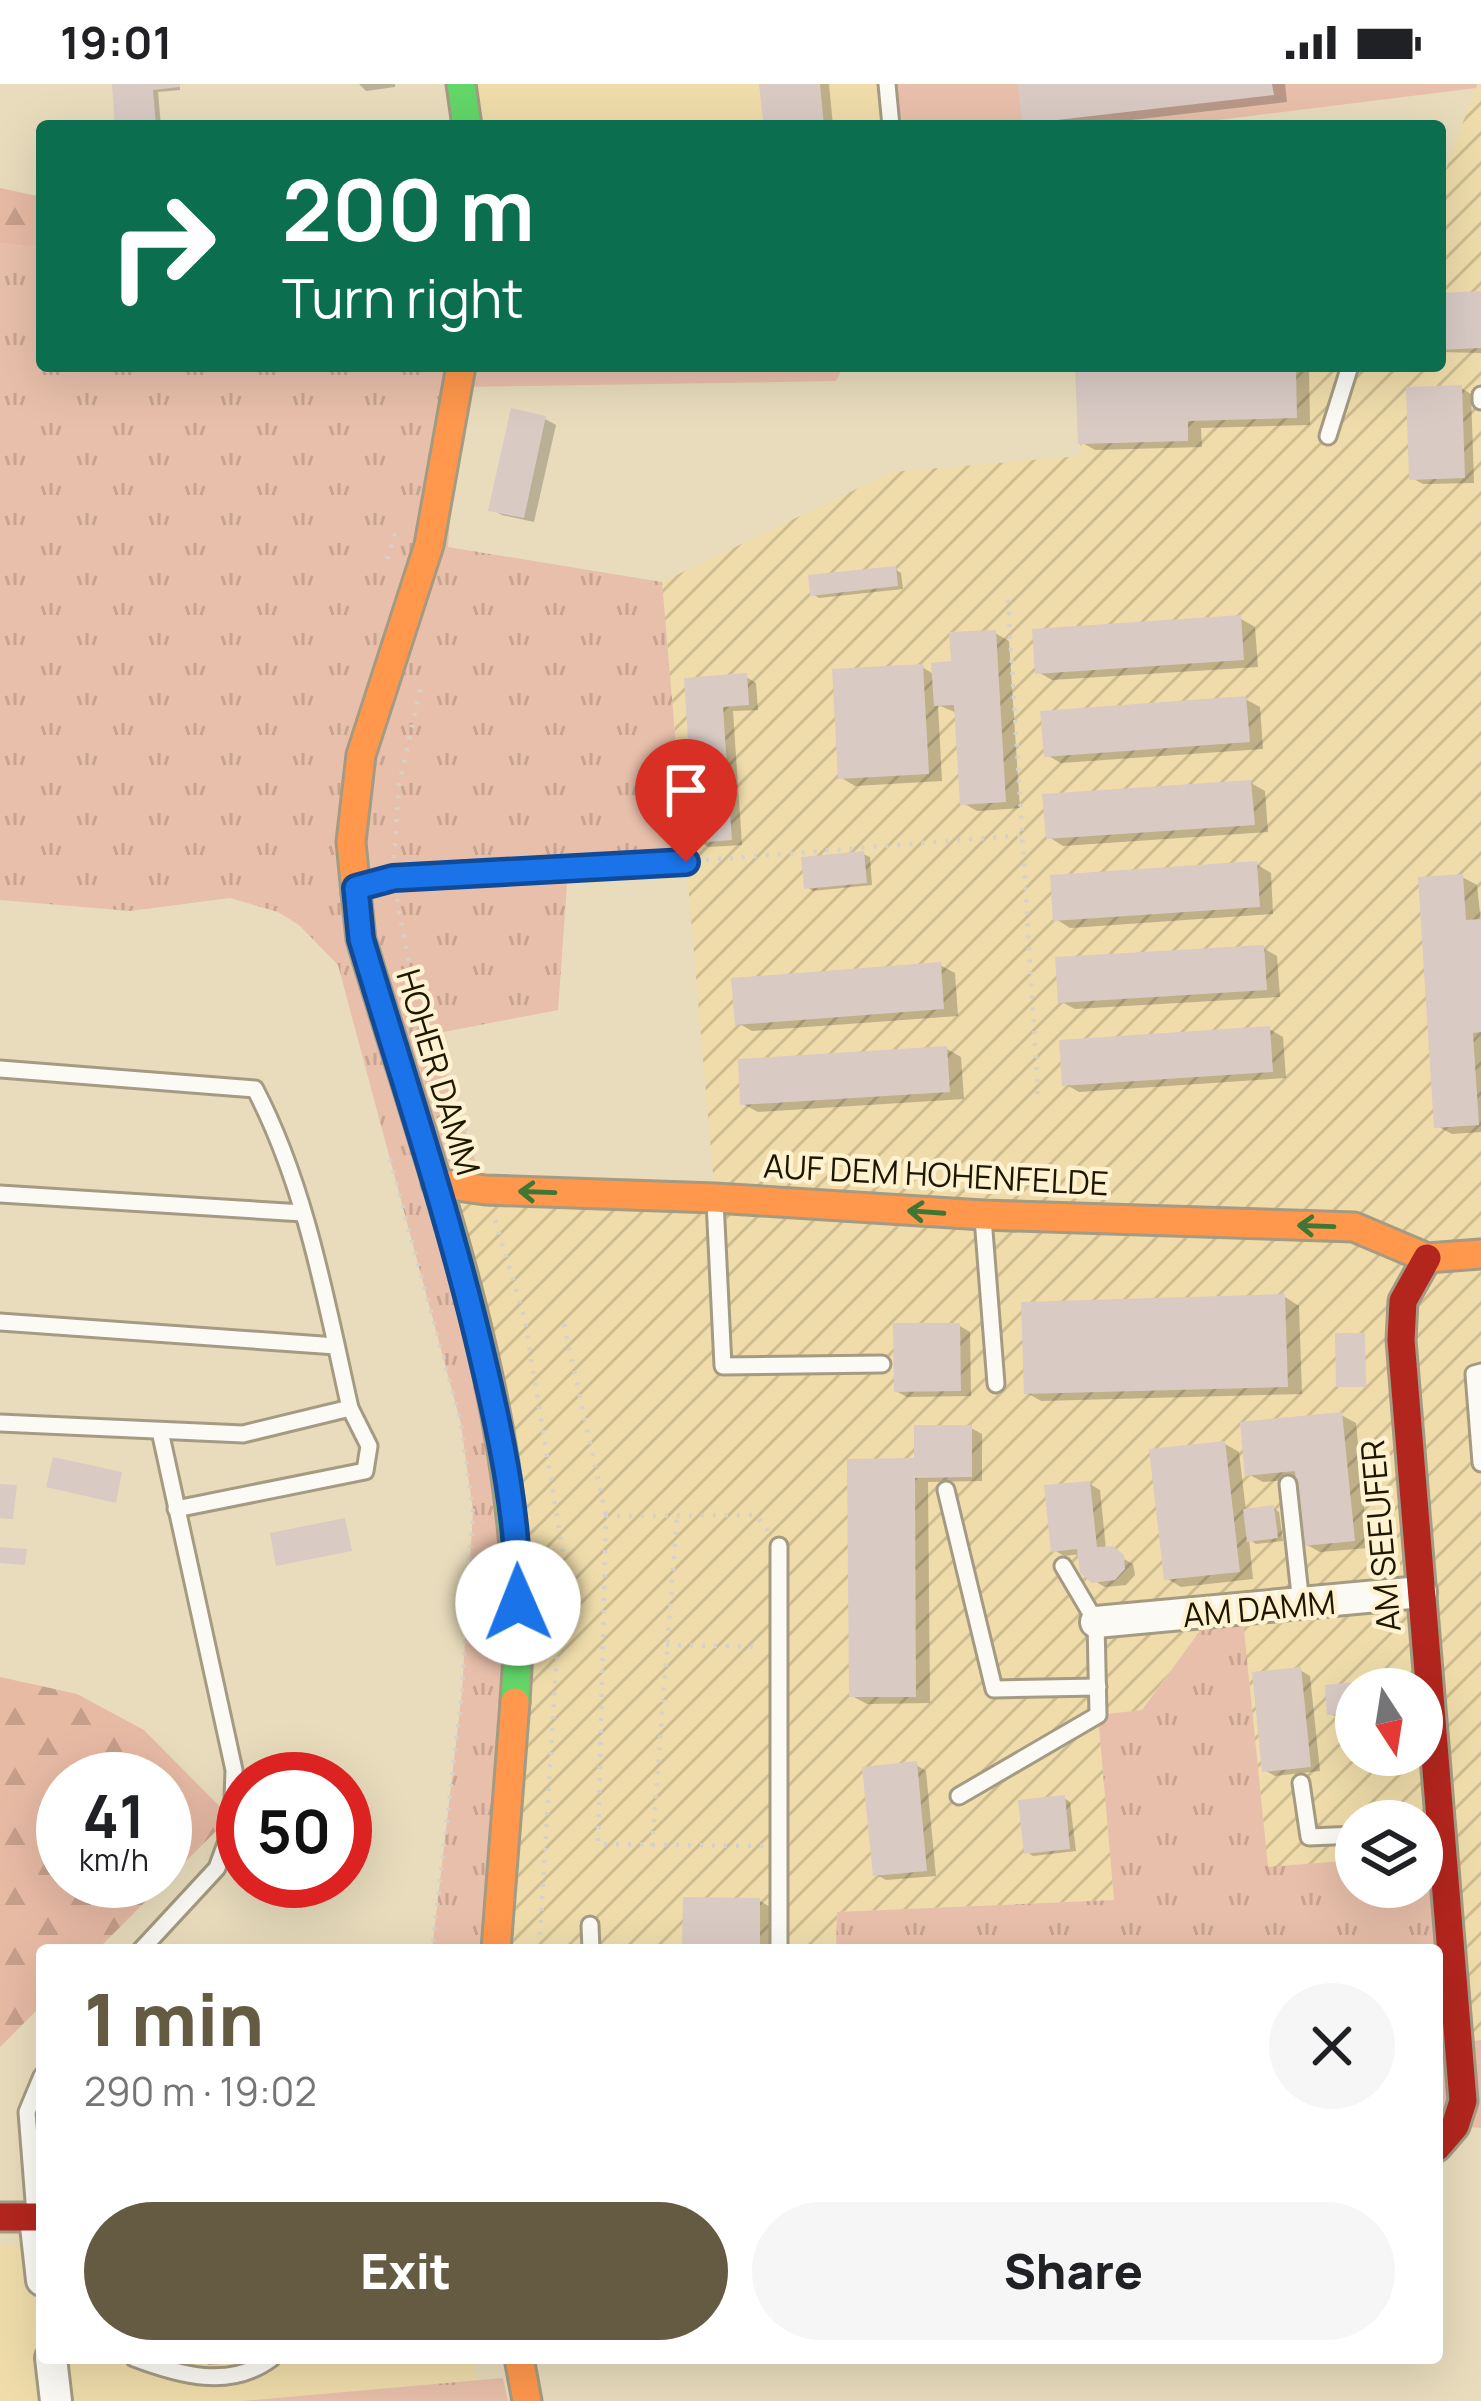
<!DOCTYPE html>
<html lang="en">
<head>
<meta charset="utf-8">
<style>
  body { margin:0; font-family:Manrope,sans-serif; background:#f6f6f6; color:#202124; height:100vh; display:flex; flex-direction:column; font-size:45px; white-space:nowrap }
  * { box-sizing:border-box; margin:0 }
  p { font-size:39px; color:#757577 }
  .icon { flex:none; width:66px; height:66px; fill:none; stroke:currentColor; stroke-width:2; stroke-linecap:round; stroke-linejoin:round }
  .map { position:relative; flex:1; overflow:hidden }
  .side { position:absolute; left:36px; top:1860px; width:1407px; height:420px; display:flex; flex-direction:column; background:#fff; border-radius:12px; box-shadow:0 12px 48px #0002 }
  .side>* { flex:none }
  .banner { position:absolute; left:36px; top:36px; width:1410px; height:252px; border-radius:12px; box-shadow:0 12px 48px #0002; background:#0b6e4f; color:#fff; overflow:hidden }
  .needle { width:78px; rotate:168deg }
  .tools { position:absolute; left:1335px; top:1584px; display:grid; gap:24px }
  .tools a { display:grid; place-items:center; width:108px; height:108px; border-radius:50%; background:#fff; box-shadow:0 12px 48px #0002; font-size:60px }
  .speed { position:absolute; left:36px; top:1668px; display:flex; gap:24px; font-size:60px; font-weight:700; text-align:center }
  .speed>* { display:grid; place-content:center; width:156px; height:156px; border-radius:50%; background:#fff; box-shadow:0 12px 48px #0002; line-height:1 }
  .speed small { font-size:30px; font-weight:400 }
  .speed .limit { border:18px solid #d22; background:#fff; color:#111 }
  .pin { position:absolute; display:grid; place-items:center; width:102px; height:102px; color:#fff; margin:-123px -51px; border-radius:50% 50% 50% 0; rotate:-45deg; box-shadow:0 0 12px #0007 }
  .pin .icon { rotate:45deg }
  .me { position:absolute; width:132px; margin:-66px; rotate:359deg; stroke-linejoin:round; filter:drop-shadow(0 0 9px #0008) }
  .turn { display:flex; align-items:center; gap:42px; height:252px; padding:0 48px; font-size:54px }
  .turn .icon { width:156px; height:156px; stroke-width:2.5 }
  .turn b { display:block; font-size:84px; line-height:102px }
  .round { display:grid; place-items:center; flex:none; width:126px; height:126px; border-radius:63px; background:#f6f6f6 }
  .head { display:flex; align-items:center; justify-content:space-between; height:204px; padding:0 48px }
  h1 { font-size:72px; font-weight:800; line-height:90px; color:#645b42 }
  .primary-button { display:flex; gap:24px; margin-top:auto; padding:24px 48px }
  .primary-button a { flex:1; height:138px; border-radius:72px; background:#645b42; color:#fff; font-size:48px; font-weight:800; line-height:138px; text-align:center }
  .primary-button a+a { background:#f6f6f6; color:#202124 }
  .status { display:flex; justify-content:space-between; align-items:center; height:84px; padding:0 60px; background:#fff; direction:ltr }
  .status svg { height:33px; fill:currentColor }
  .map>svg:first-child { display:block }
  .built { fill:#efdcaa }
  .industrial { fill:url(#industrial-furrows); fill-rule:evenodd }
  .grass { fill:url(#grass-tufts) }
  .forest { fill:url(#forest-firs); fill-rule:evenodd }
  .pitch { fill:#e8bfaa }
  .shadow { fill:#0003 }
  .building { fill:#d9cac4 }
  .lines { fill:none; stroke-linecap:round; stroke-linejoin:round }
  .lane-casing { stroke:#a49b82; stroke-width:21 }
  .street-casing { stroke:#a49b82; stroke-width:36 }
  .fast-casing { stroke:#a49b82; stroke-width:33 }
  .slow-casing { stroke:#a49b82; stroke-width:33 }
  .jam-casing { stroke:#a49b82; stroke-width:33 }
  .path { stroke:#d6d2c8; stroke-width:4.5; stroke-dasharray:3 9; stroke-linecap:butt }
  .lane { stroke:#fcfaf5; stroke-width:15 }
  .street { stroke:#fcfaf5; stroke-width:30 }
  .fast { stroke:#63d668; stroke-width:27 }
  .slow { stroke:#ff974d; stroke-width:27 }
  .jam { stroke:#b3261e; stroke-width:27 }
  .oneway { stroke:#407634 }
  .route-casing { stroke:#114b97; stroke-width:30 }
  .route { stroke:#1a73e8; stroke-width:21 }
  .labels { text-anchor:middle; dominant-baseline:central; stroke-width:9; stroke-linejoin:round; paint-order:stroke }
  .street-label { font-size:33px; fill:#1d1601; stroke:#fff2d0 }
</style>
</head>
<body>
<div class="status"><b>19:01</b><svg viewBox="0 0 49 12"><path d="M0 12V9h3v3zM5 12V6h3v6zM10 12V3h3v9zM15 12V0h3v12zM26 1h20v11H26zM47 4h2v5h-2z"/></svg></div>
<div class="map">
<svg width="1481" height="2317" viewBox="0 0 1481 2317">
  <defs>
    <pattern id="industrial-furrows" width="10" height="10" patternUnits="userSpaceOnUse" patternTransform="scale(3)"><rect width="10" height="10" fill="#efdcaa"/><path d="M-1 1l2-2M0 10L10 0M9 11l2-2" fill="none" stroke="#ccbc90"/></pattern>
    <pattern id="grass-tufts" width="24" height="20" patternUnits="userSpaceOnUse" patternTransform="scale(3)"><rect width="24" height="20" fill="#e8bfaa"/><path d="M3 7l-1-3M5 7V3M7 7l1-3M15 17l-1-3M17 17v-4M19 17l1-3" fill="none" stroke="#c7a390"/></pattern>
    <pattern id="forest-firs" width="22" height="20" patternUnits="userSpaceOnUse" patternTransform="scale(3)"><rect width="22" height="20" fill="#e7baa4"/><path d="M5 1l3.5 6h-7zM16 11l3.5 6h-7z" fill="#c69f8b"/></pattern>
  </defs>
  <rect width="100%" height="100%" fill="#e8dcbc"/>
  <g class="built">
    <path d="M 461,0 L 887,0 L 891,42 L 467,42 Z"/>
    <path d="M 42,2160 L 42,2274 L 474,2274 L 480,2317 L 0,2317 L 0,2161 Z"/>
  </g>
  <path class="industrial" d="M 1477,0 L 1481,0 L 1481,1956 L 1460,1959 L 1422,1737 L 1356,1737 L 1356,1776 L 1268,1784 L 1242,1527 L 1213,1529 L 1142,1626 L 1098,1631 L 1114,1816 L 837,1828 L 836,1866 L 496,1866 L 516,1609 L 436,1099 L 715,1113 L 662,498 L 892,388 L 1081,372 L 1075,282 L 1440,282 L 1440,101 ZM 1356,1605 L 1422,1605 L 1422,1671 L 1356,1671 Z"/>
  <g class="grass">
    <path d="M 0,159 L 42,164 L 42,282 L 461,282 L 448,463 L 662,498 L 686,778 L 568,786 L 558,926 L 433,950 L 485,1106 L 437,1099 L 503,1364 L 496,1866 L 432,1866 L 462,1607 L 473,1428 L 461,1340 L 338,881 L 299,841 L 278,828 L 230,814 L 130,827 L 0,816 Z"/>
    <path d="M 1242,1526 L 1268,1783 L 1356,1776 L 1356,1803 L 1422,1803 L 1422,1771 L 1461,1959 L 1481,1956 L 1481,2044 L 1455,2042 L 1437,2063 L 1437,1866 L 836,1866 L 837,1828 L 1114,1816 L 1098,1631 L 1142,1626 L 1213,1529 Z"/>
    <path d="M 503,2294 L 508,2317 L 243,2317 Z"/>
  </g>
  <g class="forest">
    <path d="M 0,104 L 42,113 L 42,164 L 0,159 Z"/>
    <path d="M 0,1593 L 77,1610 L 144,1646 L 230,1733 L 97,1866 L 42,1866 L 42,1921 L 0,1963 ZM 63,1695 L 165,1695 L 165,1797 L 63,1797 Z"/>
  </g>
  <g class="pitch">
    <path d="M 887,0 L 1477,0 L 1476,4 L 1169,42 L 891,42 Z"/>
    <path d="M 461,282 L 844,282 L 836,297 L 460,303 Z"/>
  </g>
  <g class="shadow">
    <path d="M 115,0 L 180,0 L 180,6 L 158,8 L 161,42 L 118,42 Z"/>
    <path d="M 359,0 L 395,0 L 395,3 L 366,7 Z"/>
    <path d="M 762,0 L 829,0 L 833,42 L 737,42 L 766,39 Z"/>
    <path d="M 1021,0 L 1285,0 L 1287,18 L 1080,42 L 1031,42 L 1025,38 Z"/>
    <path d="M 1481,210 L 1481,269 L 1440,268 L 1440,231 Z"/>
    <path d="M 1078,282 L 1309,282 L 1310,341 L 1201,344 L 1202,363 L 1095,366 L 1081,358 Z"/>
    <path d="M 1461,304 L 1471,310 L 1474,399 L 1423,400 L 1412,394 Z"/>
    <path d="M 545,335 L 556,341 L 534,438 L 502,431 L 491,425 Z"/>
    <path d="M 895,485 L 901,489 L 903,505 L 819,514 L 813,510 Z"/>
    <path d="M 1241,535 L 1255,543 L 1258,583 L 1052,596 L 1038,588 Z"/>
    <path d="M 995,549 L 1009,557 L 1020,724 L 977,727 L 963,719 L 957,629 L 938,621 L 942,697 L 855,702 L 840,693 L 922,583 L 935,591 Z"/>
    <path d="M 746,593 L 756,599 L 758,626 L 733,627 L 742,761 L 709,763 L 698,757 L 687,596 Z"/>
    <path d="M 1245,615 L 1260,623 L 1263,665 L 1061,679 L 1047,671 Z"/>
    <path d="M 1251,699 L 1265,707 L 1268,748 L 1063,762 L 1049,753 Z"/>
    <path d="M 863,770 L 870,773 L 872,801 L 813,807 L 807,803 Z"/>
    <path d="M 1256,780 L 1271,789 L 1273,830 L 1070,844 L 1056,835 Z"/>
    <path d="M 1462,793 L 1477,801 L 1481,838 L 1481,1048 L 1452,1050 L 1437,1042 Z"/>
    <path d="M 1263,864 L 1277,872 L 1280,913 L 1075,925 L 1060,917 Z"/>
    <path d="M 940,881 L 955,889 L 958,932 L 752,947 L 738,939 Z"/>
    <path d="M 1269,945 L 1283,953 L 1286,994 L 1079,1008 L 1065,1000 Z"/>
    <path d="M 947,965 L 961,973 L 964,1015 L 758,1028 L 743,1020 Z"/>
    <path d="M 1285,1213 L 1299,1222 L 1302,1310 L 1041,1317 L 1027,1309 Z"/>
    <path d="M 960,1242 L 970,1248 L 971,1312 L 907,1313 L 896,1307 Z"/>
    <path d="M 1341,1331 L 1356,1339 L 1368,1464 L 1320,1468 L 1305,1460 L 1299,1395 L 1263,1398 L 1248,1390 Z"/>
    <path d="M 971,1344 L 982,1350 L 982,1397 L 928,1398 L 930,1619 L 867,1620 L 852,1612 L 913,1377 Z"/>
    <path d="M 1225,1360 L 1239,1368 L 1246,1427 L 1273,1424 L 1279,1428 L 1283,1457 L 1256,1460 L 1249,1455 L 1253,1495 L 1181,1503 L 1166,1494 Z"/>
    <path d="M 1090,1400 L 1100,1406 L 1106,1465 L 1133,1480 L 1135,1491 L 1126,1501 L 1105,1503 L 1093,1496 L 1081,1470 L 1064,1472 L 1054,1466 Z"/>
    <path d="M 1300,1586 L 1310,1592 L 1320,1687 L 1275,1692 L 1264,1686 Z"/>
    <path d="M 1357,1601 L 1363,1605 L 1356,1605 L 1356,1632 L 1337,1633 L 1330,1630 Z"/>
    <path d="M 916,1681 L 926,1687 L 936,1792 L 886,1796 L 875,1790 Z"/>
    <path d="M 1064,1714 L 1070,1718 L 1076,1767 L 1033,1772 L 1027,1768 Z"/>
    <path d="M 760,1817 L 774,1825 L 774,1866 L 685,1866 Z"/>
    <path d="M 205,2274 L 247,2274 L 247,2278 L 208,2281 Z"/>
  </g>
  <g class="building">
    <path d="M 112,0 L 180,0 L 180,3 L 153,6 L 156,42 L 115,42 Z"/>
    <path d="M 759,0 L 820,0 L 824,42 L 739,42 L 739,39 L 763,36 Z"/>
    <path d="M 1018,0 L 1272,0 L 1274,11 L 1022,40 Z"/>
    <path d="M 1481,207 L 1481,264 L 1440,266 L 1440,209 Z"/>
    <path d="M 1075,282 L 1296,282 L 1297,334 L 1188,337 L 1188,357 L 1078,360 Z"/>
    <path d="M 1462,301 L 1465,394 L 1409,396 L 1406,303 Z"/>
    <path d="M 511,324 L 546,332 L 524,434 L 488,427 Z"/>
    <path d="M 896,482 L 898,502 L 810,512 L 808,491 Z"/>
    <path d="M 1241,531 L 1244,576 L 1035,590 L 1032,545 Z"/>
    <path d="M 996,546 L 1006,718 L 960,721 L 954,621 L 934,622 L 931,579 L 951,577 L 949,548 Z"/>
    <path d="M 923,580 L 929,690 L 838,695 L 832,585 Z"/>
    <path d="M 747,589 L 749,621 L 723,623 L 732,756 L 695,759 L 684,594 Z"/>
    <path d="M 1246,612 L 1250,658 L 1044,673 L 1040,627 Z"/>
    <path d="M 1251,696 L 1255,741 L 1046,755 L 1042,710 Z"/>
    <path d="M 864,767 L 867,799 L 804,805 L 801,773 Z"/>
    <path d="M 1257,777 L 1260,823 L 1053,837 L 1050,791 Z"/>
    <path d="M 1463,790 L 1466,836 L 1481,835 L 1481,948 L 1473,949 L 1479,1041 L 1434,1044 L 1418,793 Z"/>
    <path d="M 1264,861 L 1267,906 L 1058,919 L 1055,873 Z"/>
    <path d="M 941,878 L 944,925 L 735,941 L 731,894 Z"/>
    <path d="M 1270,942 L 1273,988 L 1062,1002 L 1059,956 Z"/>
    <path d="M 947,962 L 950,1008 L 740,1021 L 738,975 Z"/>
    <path d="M 1285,1210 L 1288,1303 L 1024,1310 L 1021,1218 Z"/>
    <path d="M 893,1239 L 960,1239 L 961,1307 L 894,1308 Z"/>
    <path d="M 1335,1249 L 1365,1249 L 1366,1303 L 1336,1303 Z"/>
    <path d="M 1342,1328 L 1355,1457 L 1303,1462 L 1295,1387 L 1245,1392 L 1240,1338 Z"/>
    <path d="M 914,1341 L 972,1341 L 972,1393 L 915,1394 L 916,1613 L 849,1613 L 847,1375 L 914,1374 Z"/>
    <path d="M 1225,1357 L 1240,1488 L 1164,1496 L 1149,1365 Z"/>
    <path d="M 53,1373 L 122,1388 L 116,1419 L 46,1403 Z"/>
    <path d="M 1090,1397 L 1097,1463 L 1113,1462 L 1124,1471 L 1125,1485 L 1115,1496 L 1092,1499 L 1080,1489 L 1077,1465 L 1051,1468 L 1044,1401 Z"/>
    <path d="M 0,1400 L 17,1401 L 13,1435 L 0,1434 Z"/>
    <path d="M 1274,1421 L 1278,1454 L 1247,1458 L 1243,1425 Z"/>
    <path d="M 345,1434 L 352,1467 L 276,1482 L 270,1449 Z"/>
    <path d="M 0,1463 L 27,1465 L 25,1481 L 0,1479 Z"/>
    <path d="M 1301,1583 L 1311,1683 L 1262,1688 L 1252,1588 Z"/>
    <path d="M 1357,1598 L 1356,1629 L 1327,1631 L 1325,1601 Z"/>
    <path d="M 917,1677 L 927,1787 L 873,1792 L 862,1683 Z"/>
    <path d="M 1065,1711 L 1070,1765 L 1024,1770 L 1018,1716 Z"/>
    <path d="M 683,1813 L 760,1814 L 760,1866 L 682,1866 Z"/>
  </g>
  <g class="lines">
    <g class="lane-casing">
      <g id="lane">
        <path d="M 887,0 L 891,42"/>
        <path d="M 1481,311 L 1481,317"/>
        <path d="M 1328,352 L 1350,282"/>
        <path d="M 359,804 L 393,794 L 686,778"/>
        <path d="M 0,985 L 255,1005 C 306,1103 326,1217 350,1324 L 243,1350 L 0,1339"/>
        <path d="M 0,1110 L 303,1129"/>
        <path d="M 715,1117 L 723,1282 L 882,1280"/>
        <path d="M 983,1134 L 996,1300"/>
        <path d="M 0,1238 L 336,1262"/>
        <path d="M 1481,1288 L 1474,1290 L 1481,1379"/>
        <path d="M 1288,1400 L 1301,1520"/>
        <path d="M 946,1406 L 994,1605 L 1098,1603"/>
        <path d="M 176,1425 L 365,1387 L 369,1362 L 350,1324"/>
        <path d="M 779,1462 L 779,1866"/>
        <path d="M 1301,1699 L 1309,1753 L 1356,1751"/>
        <path d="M 959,1712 L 1098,1631 L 1096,1538 L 1063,1482"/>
        <path d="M 590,1841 L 591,1866"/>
        <path d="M 141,1866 L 217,1784 L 232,1743 L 234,1686 L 160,1347"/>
        <path d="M 35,2130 L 27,2028 L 42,1992"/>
        <path d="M 134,2274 C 179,2291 230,2306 272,2274"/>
      </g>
    </g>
    <g class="street-casing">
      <g id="street">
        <path d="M 1096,1538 L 1421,1508"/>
        <path d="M 35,2133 L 42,2196"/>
        <path d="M 51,2274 L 56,2317"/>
      </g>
    </g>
    <g class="fast-casing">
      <g id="fast">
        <path d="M 461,0 L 467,42"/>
        <path d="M 356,809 L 361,855 C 435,1102 536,1356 515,1618"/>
      </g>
    </g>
    <g class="slow-casing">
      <g id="slow">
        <path d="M 356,809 L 351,758 L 361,671 L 429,461 L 461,282"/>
        <path d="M 436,1099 L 485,1106 L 715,1114 L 983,1131 L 1354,1143 L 1427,1174 L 1481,1170"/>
        <path d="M 496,1866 L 515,1618"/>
        <path d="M 519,2274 L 527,2317"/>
      </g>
    </g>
    <g class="jam-casing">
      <g id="jam">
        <path d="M 1427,1174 L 1403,1217 L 1401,1256 L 1463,2017 L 1455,2042 L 1437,2063"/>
        <path d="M 0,2133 L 42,2133"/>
      </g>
    </g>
    <g class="path">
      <path d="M 387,475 L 396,446"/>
      <path d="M 1008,516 L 1038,1011"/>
      <path d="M 394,774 L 399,701 L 421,602"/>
      <path d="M 706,776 L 1024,751"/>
      <path d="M 397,815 L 408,875 L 475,1074"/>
      <path d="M 390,1075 L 461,1340 L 473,1428 L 462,1607 L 432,1866"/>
      <path d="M 495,1136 L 524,1232 L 563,1469 L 539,1866"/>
      <path d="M 564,1240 L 606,1432"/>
      <path d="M 666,1561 L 762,1563"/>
      <path d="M 652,1762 L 677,1433"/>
      <path d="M 763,1762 L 598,1760 L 606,1432 L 756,1431 L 770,1450"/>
    </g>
    <use href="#lane" class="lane"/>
    <use href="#street" class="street"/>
    <use href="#fast" class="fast"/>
    <use href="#slow" class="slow"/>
    <use href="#jam" class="jam"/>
  </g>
  <defs><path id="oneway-shaft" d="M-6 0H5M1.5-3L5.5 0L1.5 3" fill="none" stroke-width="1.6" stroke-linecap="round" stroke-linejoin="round" transform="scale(3)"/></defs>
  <g class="oneway">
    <use href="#oneway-shaft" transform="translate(537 1108) rotate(-178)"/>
    <use href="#oneway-shaft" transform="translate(926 1128) rotate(-176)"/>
    <use href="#oneway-shaft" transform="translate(1316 1142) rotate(-178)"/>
  </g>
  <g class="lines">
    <g class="route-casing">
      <path id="route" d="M 518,1519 C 519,1437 502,1356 483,1276 C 450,1134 403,995 361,855 L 356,804 L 393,794 L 686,778"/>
    </g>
    <use href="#route" class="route"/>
  </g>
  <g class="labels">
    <g class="street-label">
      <text transform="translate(439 988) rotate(73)">HOHER DAMM</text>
      <text transform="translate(936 1090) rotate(3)">AUF DEM HOHENFELDE</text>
      <text transform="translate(1380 1452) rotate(-95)">AM SEEUFER</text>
      <text transform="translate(1259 1524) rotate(-5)">AM DAMM</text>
    </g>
  </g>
</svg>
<div class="tools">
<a><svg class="needle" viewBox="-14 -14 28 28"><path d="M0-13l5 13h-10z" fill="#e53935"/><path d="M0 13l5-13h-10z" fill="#757577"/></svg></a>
<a><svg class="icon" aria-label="layers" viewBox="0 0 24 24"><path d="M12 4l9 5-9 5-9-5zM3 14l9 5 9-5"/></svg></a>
</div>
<div class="speed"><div>41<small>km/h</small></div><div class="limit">50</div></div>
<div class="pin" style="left:686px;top:778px;background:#d93025"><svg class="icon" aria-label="arrive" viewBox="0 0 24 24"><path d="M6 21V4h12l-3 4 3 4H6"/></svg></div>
<svg class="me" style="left:518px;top:1519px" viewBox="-20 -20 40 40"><circle r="19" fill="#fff"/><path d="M0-13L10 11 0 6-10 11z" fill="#1a73e8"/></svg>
<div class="banner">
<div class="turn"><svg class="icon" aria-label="right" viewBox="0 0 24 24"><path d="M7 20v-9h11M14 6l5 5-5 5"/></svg><div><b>200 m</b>Turn right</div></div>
</div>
<section class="side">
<div class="head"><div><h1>1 min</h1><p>290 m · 19:02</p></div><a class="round"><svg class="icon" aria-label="close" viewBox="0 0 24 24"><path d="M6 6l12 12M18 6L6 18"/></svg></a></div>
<div class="primary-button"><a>Exit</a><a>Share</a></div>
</section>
</div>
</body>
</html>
